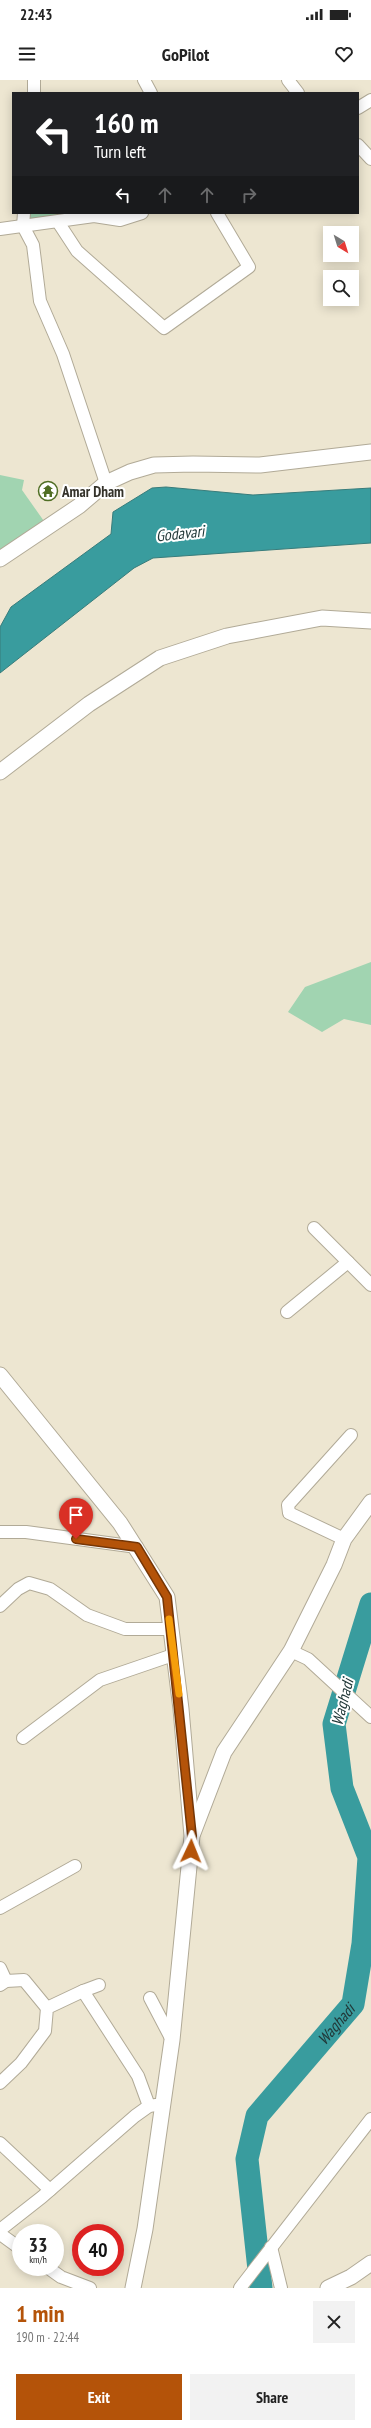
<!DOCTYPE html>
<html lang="en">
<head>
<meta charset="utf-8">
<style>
  body { margin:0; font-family:"PT Sans Narrow",sans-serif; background:#f2f2f2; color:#222; height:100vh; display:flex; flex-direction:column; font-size:15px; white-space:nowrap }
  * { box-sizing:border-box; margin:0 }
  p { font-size:13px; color:#767676 }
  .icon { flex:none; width:22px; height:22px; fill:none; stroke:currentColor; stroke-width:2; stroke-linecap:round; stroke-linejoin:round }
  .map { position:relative; height:2208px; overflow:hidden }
  .side { display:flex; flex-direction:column; background:#fff; flex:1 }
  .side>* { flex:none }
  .top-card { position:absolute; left:12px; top:12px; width:347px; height:122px; border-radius:0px; box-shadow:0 2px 10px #0003; background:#202124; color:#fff; overflow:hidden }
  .needle { width:26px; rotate:142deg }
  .fabs { position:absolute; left:323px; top:146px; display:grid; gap:8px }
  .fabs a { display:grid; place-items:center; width:36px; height:36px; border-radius:0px; background:#fff; box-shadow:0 2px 10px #0003; font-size:20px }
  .speed { position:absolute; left:12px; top:2144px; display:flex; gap:8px; font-size:20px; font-weight:700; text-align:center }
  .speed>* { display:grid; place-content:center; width:52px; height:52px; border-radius:50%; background:#fff; box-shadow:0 2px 10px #0003; line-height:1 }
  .speed small { font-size:10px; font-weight:400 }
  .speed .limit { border:6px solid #d22; background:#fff; color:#111 }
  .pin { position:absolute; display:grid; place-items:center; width:34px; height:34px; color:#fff; margin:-41px -17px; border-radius:50% 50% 50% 0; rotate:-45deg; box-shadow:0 0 4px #0007 }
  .pin .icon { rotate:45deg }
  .me { position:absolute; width:44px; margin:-22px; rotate:2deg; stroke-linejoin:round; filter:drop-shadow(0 0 3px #0008) }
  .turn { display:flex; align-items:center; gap:14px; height:84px; padding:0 16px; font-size:18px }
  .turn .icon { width:52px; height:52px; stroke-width:2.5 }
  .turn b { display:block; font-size:28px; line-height:34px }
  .lanes { display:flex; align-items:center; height:38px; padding:0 16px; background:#0003; justify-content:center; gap:20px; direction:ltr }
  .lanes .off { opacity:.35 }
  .round { display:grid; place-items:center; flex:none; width:42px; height:42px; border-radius:0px; background:#f2f2f2 }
  .summary { display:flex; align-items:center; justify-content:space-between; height:68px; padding:0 16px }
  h1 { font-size:24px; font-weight:700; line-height:30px; color:#b45309 }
  .action { display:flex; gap:8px; margin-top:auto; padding:8px 16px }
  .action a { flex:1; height:46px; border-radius:0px; background:#b45309; color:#fff; font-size:16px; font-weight:700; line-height:46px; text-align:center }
  .action a+a { background:#f2f2f2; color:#222 }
  .status { display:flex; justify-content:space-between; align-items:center; height:28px; padding:0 20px; background:#fff; direction:ltr }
  .status svg { height:11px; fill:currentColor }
  header { display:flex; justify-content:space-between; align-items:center; height:52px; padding:0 16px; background:#fff; font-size:18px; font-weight:700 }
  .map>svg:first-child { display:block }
  .green { fill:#a1d4b1 }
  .water { fill:#399c9e; stroke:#387c7b }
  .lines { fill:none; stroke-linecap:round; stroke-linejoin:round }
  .river { stroke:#399c9e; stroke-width:23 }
  .minor-casing { stroke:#b1aa97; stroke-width:14 }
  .tertiary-casing { stroke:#b1aa97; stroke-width:17 }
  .minor { stroke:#fff; stroke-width:12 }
  .tertiary { stroke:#fff; stroke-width:15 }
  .route-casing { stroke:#753606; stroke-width:10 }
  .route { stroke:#b45309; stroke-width:7 }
  .slow { stroke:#f59e0b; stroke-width:7 }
  .labels { text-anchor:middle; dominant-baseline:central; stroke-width:4; stroke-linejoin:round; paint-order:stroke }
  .poi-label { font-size:15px; font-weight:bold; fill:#34322a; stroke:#fff; text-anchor:start }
  .water-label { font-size:16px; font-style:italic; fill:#213838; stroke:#fff }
</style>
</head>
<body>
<div class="status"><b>22:43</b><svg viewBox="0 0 49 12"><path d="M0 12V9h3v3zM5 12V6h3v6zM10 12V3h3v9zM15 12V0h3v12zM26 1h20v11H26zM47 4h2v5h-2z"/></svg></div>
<header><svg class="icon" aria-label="menu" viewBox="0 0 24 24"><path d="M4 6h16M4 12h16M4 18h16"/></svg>GoPilot<svg class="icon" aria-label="heart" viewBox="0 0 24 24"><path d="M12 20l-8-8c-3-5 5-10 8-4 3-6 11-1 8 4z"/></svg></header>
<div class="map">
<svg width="371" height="2208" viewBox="0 0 371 2208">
  <rect width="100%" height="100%" fill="#ede6d1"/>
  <g class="green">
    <path d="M 28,133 L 89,133 L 27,143 Z"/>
    <path d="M 0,395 L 24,400 L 22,410 L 46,444 L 0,474 Z"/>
    <path d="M 371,882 L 371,945 L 344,939 L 322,952 L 288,932 L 305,907 Z"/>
  </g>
  <path class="water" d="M 166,407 L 253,415 L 371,408 L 371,463 L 153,478 L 134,488 L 0,593 L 0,547 L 11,527 L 111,454 L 113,432 L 152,408 Z"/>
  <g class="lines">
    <path class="river" id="s1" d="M 261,2208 L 247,2079 L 257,2036 L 353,1924 L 363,1864 L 369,1777 L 342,1708 L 334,1644 L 371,1524"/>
    <g class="minor-casing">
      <g id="minor">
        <path d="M 34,0 L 34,13"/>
        <path d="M 144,0 L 151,13"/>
        <path d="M 288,0 L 298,13"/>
        <path d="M 358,28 L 371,20"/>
        <path d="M 358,65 L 371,79"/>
        <path d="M 24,133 L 23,146 L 33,165 L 40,221 L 63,274 L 106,403"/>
        <path d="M 58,142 L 77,171 L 164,248 L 249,187 L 217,133"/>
        <path d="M 0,149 L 94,136 L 120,140 L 142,133"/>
        <path d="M 314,1148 L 371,1205"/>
        <path d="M 287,1232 L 348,1182"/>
        <path d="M 0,1452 L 26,1452 L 137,1467"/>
        <path d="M 344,1459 L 289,1433 L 288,1425 L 351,1355"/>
        <path d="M 0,1526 L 18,1509 L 29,1503 L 50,1509 L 87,1535 L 125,1549 L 170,1549"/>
        <path d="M 291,1571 L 308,1579 L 371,1637"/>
        <path d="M 23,1658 L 100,1600 L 173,1575"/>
        <path d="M 0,1828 L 75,1786"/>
        <path d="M 0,1888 L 6,1901"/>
        <path d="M 0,1905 L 6,1901 L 24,1900 L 47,1928"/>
        <path d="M 83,1911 L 99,1905"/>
        <path d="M 150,1918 L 172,1960"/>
        <path d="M 0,2003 L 21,1983 L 45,1951 L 47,1928 L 83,1911 L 138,1996 L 149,2026"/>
        <path d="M 0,2063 L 50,2110"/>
        <path d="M 0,2150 L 42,2117 L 135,2036 L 149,2026 L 156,2025"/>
        <path d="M 0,2154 L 21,2169"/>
        <path d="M 271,2167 L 281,2208"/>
        <path d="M 47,2187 L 61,2197 L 90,2208"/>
        <path d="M 240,2208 L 371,2039"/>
      </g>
    </g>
    <g class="tertiary-casing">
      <g id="tertiary">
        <path d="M 0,479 L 79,426 L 106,403 L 130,392 L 154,385 L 193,384 L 260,385 L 371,372"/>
        <path d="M 0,692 L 89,624 L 160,578 L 227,556 L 322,538 L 371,541"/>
        <path d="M 0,1295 L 120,1443 L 167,1517 L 181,1629 L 192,1756 L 172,1960 L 145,2149 L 133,2208"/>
        <path d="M 193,1753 L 224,1672 L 291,1571 L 334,1485 L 344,1459 L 371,1422"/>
        <path d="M 328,2208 L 351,2197 L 371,2183"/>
      </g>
    </g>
    <use href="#minor" class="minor"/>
    <use href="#tertiary" class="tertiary"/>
  </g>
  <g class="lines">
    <g class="route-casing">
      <path id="route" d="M 76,1459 L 137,1467 L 167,1517 L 192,1756 L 191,1771"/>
    </g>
    <use href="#route" class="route"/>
    <path class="slow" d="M 169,1539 L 179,1614"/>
  </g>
  <defs>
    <g id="temple-ring" transform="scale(1)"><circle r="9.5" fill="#fff" stroke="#506e24" stroke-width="1.5"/><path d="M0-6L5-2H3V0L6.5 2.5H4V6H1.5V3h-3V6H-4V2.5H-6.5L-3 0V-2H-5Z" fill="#506e24"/></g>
  </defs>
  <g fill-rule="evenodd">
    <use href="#temple-ring" x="48" y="411"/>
  </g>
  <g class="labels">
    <g class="poi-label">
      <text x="62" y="411">Amar Dham</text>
    </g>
    <g class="water-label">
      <text transform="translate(180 453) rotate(-6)">Godavari</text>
      <text transform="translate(342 1622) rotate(-76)">Waghadi</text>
      <text stroke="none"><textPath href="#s1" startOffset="295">Waghadi</textPath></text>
    </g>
  </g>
</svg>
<div class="fabs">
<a><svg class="needle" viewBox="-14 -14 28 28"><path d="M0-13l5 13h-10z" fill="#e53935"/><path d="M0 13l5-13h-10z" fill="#767676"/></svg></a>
<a><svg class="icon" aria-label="search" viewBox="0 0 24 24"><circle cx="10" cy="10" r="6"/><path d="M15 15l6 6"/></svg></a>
</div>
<div class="speed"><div>33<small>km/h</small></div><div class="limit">40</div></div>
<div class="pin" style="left:76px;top:1459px;background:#d93025"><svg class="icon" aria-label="arrive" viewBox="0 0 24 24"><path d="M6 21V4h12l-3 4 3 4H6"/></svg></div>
<svg class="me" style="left:191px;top:1771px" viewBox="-20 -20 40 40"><path d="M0-17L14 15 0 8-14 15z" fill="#b45309" stroke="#fff" stroke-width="4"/></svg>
<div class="top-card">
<div class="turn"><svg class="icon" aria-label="left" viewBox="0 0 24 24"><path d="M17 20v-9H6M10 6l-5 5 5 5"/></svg><div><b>160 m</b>Turn left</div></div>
<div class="lanes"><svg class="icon" aria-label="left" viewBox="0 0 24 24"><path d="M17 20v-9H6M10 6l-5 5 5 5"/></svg><svg class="icon off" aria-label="ahead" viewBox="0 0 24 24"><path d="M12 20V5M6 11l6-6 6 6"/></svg><svg class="icon off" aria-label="ahead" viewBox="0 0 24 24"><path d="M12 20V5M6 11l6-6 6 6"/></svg><svg class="icon off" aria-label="right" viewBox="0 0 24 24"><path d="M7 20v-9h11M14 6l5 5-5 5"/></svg></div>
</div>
</div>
<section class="side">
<div class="summary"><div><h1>1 min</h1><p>190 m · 22:44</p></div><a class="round"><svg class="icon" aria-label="close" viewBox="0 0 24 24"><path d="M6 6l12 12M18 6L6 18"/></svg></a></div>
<div class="action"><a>Exit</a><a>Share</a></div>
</section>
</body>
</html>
